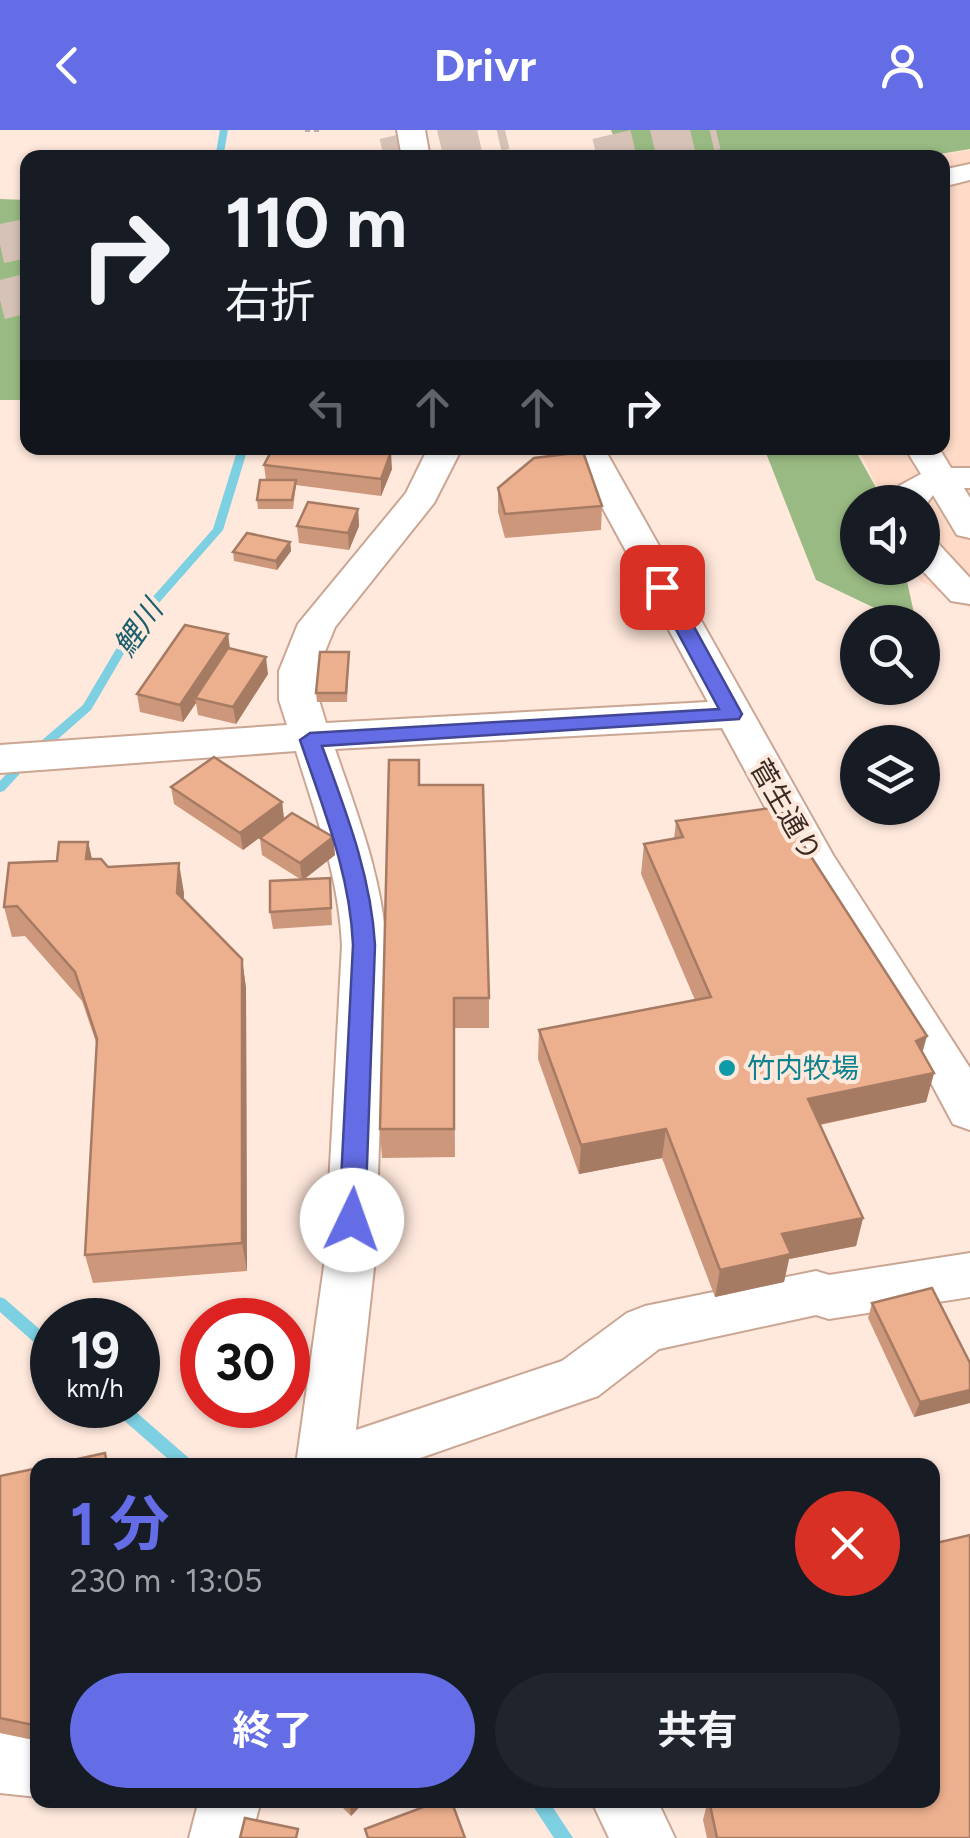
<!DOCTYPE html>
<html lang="ja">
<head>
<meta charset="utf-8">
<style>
  body { margin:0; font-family:Figtree,"Noto Sans JP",sans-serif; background:#20242c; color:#f1f3f6; height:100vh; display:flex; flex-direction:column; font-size:38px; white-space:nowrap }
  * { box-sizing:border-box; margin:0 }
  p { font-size:32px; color:#9ea1a6 }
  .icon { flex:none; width:55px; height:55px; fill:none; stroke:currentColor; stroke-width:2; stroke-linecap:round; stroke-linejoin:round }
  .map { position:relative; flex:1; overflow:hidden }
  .side { position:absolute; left:30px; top:1328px; width:910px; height:350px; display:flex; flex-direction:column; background:#171b24; border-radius:20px; box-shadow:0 2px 8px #0004 }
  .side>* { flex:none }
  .guide { position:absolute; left:20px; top:20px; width:930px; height:305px; border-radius:20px; box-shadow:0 2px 8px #0004; background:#171b24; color:#f1f3f6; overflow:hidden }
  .tools { position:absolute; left:840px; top:355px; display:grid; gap:20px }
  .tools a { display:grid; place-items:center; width:100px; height:100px; border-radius:50%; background:#171b24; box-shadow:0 2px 8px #0004; font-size:50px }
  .speed { position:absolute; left:30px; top:1168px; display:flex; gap:20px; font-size:50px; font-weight:700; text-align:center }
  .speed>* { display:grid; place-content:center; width:130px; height:130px; border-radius:50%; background:#171b24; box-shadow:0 2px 8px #0004; line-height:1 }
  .speed small { font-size:25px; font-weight:400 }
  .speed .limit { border:15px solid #d22; background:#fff; color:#111 }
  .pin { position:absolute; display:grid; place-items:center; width:85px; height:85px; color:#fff; margin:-42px; border-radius:20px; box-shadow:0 5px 15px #0006 }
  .me { position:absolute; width:110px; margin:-55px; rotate:3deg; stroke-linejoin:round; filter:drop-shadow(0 0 8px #0008) }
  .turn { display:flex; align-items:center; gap:35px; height:210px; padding:0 40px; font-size:45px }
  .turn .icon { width:130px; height:130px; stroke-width:2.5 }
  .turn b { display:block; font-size:70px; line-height:85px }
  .lanes { display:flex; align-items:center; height:95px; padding:0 40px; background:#0003; justify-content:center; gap:50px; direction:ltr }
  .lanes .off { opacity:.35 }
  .round { display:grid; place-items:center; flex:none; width:105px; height:105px; border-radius:52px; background:#20242c }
  .head { display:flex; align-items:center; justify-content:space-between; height:170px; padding:0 40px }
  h1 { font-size:60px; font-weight:700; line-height:75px; color:#646de6 }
  .primary-button { display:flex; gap:20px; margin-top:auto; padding:20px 40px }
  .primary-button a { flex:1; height:115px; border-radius:60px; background:#646de6; color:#fff; font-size:40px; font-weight:700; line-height:115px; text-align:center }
  .primary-button a+a { background:#20242c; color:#f1f3f6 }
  header { display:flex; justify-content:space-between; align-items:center; height:130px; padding:0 40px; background:#646de6; color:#fff; font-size:45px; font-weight:700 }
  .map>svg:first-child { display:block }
  .built { fill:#fedac7 }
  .forest { fill:#99bb83 }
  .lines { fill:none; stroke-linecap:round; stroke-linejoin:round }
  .stream { fill:#7dd0e2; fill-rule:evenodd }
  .highway-tunnel { stroke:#d7c2b7; stroke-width:39; stroke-dasharray:39 19; stroke-linecap:butt }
  .minor-casing { stroke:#caa693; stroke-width:4 }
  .path { stroke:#c2ada3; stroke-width:4; stroke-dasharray:5 4; stroke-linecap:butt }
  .minor { fill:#fff; fill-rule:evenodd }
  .wall { fill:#cc977b }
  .shaded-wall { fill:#a67b64 }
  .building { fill:#edb08f; stroke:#a67b64; stroke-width:2.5 }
  .route { fill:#646de6; stroke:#414796; stroke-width:2.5 }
  .culture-dot { fill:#0f9aa8; stroke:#ffe8dc; stroke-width:4 }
  .labels { text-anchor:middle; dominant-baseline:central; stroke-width:8; stroke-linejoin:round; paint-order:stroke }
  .street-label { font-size:28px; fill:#392a23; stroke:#ffe8dc }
  .culture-label { font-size:28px; fill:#0d838f; stroke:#ffe8dc; text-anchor:start }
  .water-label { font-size:30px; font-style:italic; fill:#1b606c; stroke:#ffe8dc }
</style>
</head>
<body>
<header><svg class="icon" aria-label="back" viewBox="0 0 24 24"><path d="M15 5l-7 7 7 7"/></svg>Drivr<svg class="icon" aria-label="person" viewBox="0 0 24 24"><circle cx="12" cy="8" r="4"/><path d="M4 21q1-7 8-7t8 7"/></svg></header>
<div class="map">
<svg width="970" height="1708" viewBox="0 0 970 1708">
  <rect width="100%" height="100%" fill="#ffe8dc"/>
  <path class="built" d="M 970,20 L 970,478 L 920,451 L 914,438 L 922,438 L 922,372 L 884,372 L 858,318 L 942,318 L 942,28 L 923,27 Z"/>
  <g class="forest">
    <path d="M 611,0 L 970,0 L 970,19 L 916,28 L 615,27 L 620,23 Z"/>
    <path d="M 0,69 L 27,70 L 27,270 L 0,270 Z"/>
    <path d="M 764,318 L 854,318 L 884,372 L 858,372 L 858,438 L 904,438 L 916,492 L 904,492 L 816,450 Z"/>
  </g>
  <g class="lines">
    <g class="stream">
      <path d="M 220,0 L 228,0 L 223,28 L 215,28 Z"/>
      <path d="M 238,318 L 248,318 L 223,400 L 143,491 L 91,580 L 42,623 L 34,623 L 32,620 L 34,617 L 83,575 L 135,487 L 213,399 Z"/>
      <path d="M 23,629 L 27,630 L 29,633 L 27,636 L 4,661 L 0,662 L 0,651 L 19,630 Z"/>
      <path d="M 0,1167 L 5,1169 L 52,1210 L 52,1225 L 47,1224 L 0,1182 Z"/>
      <path d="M 110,1275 L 128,1275 L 191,1330 L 194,1335 L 175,1335 L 112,1280 Z"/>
      <path d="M 529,1670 L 548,1670 L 573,1708 L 554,1708 Z"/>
    </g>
    <g class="highway-tunnel">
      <path d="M 384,28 L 505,0"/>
      <path d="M 597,28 L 716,0"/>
      <path d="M 0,114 L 28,108"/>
      <path d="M 0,170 L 28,163"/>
    </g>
    <g class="minor-casing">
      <g id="minor">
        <path d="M 397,0 L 425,0 L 430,28 L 402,28 Z"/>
        <path d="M 970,34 L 970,50 L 942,57 L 942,40 Z"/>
        <path d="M 428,318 L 462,318 L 434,373 L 335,497 L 317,541 L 319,570 L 326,593 L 708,572 L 570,318 L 604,318 L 833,725 L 970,938 L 970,1000 L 953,994 L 921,934 L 802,745 L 722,598 L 335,619 C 357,684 382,746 386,815 L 375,1129 L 356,1300 L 562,1231 L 627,1183 L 645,1176 L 816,1141 L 829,1145 L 970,1123 L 970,1167 L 829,1189 L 816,1185 L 659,1219 L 598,1266 L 400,1335 L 296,1335 L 325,1129 L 342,815 C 339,747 316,686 296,621 L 0,643 L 0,615 L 287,595 L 279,570 L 279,541 L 298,494 L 406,363 Z"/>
        <path d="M 905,318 L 939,318 L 951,338 L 970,338 L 970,358 L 964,358 L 970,368 L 970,408 L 957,405 L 933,365 L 922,380 L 922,372 L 894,372 L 899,356 L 921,344 Z"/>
        <path d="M 922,407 L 935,410 L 970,448 L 970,474 L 951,471 L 920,438 Z"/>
        <path d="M 0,1601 L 38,1605 L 38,1667 L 0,1663 Z"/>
        <path d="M 199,1670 L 261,1670 L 251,1708 L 189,1708 Z"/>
        <path d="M 591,1670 L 657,1670 L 675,1708 L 609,1708 Z"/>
      </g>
    </g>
    <path class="path" d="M 305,0 L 319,0"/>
    <use href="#minor" class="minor"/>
  </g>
  <g class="wall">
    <path d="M 264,335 L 392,339 L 381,366 L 296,355 L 293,379 L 258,379 L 257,370 L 266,350 Z"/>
    <path d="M 498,358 L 602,376 L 601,400 L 505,408 L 498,382 Z"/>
    <path d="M 358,379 L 359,396 L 349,420 L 299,413 L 297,396 Z"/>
    <path d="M 290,412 L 291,421 L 277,440 L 234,431 L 233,422 Z"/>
    <path d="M 228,504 L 230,519 L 268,544 L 236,594 L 198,585 L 196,573 L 183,592 L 140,582 L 137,564 Z"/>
    <path d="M 349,522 L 347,572 L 317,572 L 316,563 Z"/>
    <path d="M 419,630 L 420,655 L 489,868 L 489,898 L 454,898 L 455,1027 L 382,1028 L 380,999 Z"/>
    <path d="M 171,657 L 282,672 L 284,689 L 243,720 L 174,674 Z"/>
    <path d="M 676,691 L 922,922 L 934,943 L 926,972 L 820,995 L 863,1088 L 856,1116 L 789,1129 L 784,1152 L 715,1167 L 662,1028 L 579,1044 L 538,929 L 539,900 L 695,870 L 641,744 L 644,714 L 674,709 Z"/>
    <path d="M 333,707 L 335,725 L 304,749 L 330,748 L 332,795 L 273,799 L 270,782 L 300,749 L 262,725 L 260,708 Z"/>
    <path d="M 88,712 L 92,729 L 108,737 L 184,763 L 184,770 L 242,829 L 246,858 L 247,1141 L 93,1153 L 85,1125 L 97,915 L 82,871 L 25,806 L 12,807 L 4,777 Z"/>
    <path d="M 872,1173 L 970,1233 L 970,1273 L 914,1287 L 868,1188 Z"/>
    <path d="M 38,1338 L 38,1611 L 0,1603 L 0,1346 Z"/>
    <path d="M 335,1670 L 366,1670 L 351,1686 Z"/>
    <path d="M 708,1670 L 970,1708 L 707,1708 L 703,1690 Z"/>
  </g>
  <g class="shaded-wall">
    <path d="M 391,322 L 392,339 L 381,366 L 381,349 Z"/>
    <path d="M 358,379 L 359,396 L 349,420 L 348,403 Z"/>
    <path d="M 290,412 L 291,421 L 277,440 L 276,431 Z"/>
    <path d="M 228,504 L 230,521 L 195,568 L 196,573 L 183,592 L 180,575 Z"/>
    <path d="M 266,527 L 268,544 L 236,594 L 233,577 Z"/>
    <path d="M 282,672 L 284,689 L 243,720 L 240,703 Z"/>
    <path d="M 333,707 L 335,725 L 302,751 L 300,733 Z"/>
    <path d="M 88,712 L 95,742 L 86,729 Z"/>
    <path d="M 179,733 L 184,763 L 182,793 L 177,763 Z"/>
    <path d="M 242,829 L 246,858 L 247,1141 L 242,1113 Z"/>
    <path d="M 927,906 L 919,935 L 916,911 Z"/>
    <path d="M 934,943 L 926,972 L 802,998 L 808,969 Z"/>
    <path d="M 666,999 L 662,1028 L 579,1044 L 581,1015 Z"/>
    <path d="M 863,1088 L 856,1116 L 789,1129 L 784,1152 L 715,1167 L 720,1140 L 782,1104 Z"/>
    <path d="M 970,1260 L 970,1273 L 914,1287 L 920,1272 Z"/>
    <path d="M 354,1670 L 366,1670 L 351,1686 L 350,1675 Z"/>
  </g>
  <g class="building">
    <path d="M 273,318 L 349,318 L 391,322 L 381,349 L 264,335 Z"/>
    <path d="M 583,322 L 602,376 L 505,384 L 498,358 L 534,328 Z"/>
    <path d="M 260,350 L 296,350 L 292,370 L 257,370 Z"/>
    <path d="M 308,372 L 358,379 L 348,403 L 297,396 Z"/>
    <path d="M 247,403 L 290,412 L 276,431 L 233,422 Z"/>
    <path d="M 185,495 L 228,504 L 180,575 L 137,564 Z"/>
    <path d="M 228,518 L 266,527 L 233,577 L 195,568 Z"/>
    <path d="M 320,522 L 349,522 L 346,563 L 316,563 Z"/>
    <path d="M 214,627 L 282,672 L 240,703 L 171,657 Z"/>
    <path d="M 389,630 L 419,630 L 419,655 L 483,655 L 489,868 L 454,868 L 454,999 L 380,999 Z"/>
    <path d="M 779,677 L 927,906 L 916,911 L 934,943 L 808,969 L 863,1088 L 782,1104 L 791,1124 L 720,1140 L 666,999 L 581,1015 L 539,900 L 711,867 L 644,714 L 683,707 L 676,691 Z"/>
    <path d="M 292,683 L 333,707 L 300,733 L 260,708 Z"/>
    <path d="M 59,712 L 88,712 L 86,729 L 101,729 L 108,737 L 179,733 L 177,763 L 242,829 L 242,1113 L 85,1125 L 97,909 L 75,842 L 17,776 L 4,777 L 9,733 L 57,731 Z"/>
    <path d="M 330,748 L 331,778 L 270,782 L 270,751 Z"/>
    <path d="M 932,1158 L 970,1233 L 970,1260 L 920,1272 L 872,1173 Z"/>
    <path d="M 105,1323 L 107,1335 L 50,1335 Z"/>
    <path d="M 38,1338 L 38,1596 L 0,1588 L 0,1346 Z"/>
    <path d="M 970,1405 L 970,1708 L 717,1708 L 709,1670 L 932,1670 L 932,1414 Z"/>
    <path d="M 442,1670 L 451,1670 L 465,1708 L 368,1708 L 365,1699 Z"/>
    <path d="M 245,1688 L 298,1699 L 296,1708 L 240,1708 Z"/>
  </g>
  <path class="route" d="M 662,451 L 672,457 L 742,584 L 739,589 L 322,616 C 346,682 371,745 375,815 L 365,1090 L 352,1101 L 343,1097 L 339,1090 L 353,815 C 350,743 323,678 300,610 L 310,603 L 719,579 L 653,457 Z"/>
  <circle class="culture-dot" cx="727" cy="938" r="10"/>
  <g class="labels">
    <g class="street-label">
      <text transform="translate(786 680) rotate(60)">菅生通り</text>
    </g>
    <g class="culture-label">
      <text x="747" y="938">竹内牧場</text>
    </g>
    <g class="water-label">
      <text transform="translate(138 498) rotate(-55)">鯉川</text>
    </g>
  </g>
</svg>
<div class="tools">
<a><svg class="icon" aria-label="sound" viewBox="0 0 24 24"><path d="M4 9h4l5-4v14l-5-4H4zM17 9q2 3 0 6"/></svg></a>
<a><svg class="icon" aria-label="search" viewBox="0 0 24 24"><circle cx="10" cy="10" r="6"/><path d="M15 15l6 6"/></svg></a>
<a><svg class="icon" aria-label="layers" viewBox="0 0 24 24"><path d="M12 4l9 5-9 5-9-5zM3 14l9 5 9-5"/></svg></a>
</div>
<div class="speed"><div>19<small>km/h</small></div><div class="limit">30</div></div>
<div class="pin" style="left:662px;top:457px;background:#d93025"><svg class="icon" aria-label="arrive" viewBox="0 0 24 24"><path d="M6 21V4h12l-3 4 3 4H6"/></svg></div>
<svg class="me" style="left:352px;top:1090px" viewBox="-20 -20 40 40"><circle r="19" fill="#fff"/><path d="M0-13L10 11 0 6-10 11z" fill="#646de6"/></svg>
<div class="guide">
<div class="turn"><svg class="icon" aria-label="right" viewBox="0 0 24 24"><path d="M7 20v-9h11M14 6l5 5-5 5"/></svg><div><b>110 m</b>右折</div></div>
<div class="lanes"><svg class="icon off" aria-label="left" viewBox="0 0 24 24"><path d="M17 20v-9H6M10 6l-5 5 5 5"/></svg><svg class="icon off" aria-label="ahead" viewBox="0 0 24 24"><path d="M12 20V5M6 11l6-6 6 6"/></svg><svg class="icon off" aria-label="ahead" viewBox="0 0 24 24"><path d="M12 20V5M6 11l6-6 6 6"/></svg><svg class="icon" aria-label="right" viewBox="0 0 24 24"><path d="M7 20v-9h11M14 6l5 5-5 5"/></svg></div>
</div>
<section class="side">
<div class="head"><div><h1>1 分</h1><p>230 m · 13:05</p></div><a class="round" style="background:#d93025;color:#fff"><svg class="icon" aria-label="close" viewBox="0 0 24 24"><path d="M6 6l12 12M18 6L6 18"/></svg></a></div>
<div class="primary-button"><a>終了</a><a>共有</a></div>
</section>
</div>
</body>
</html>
